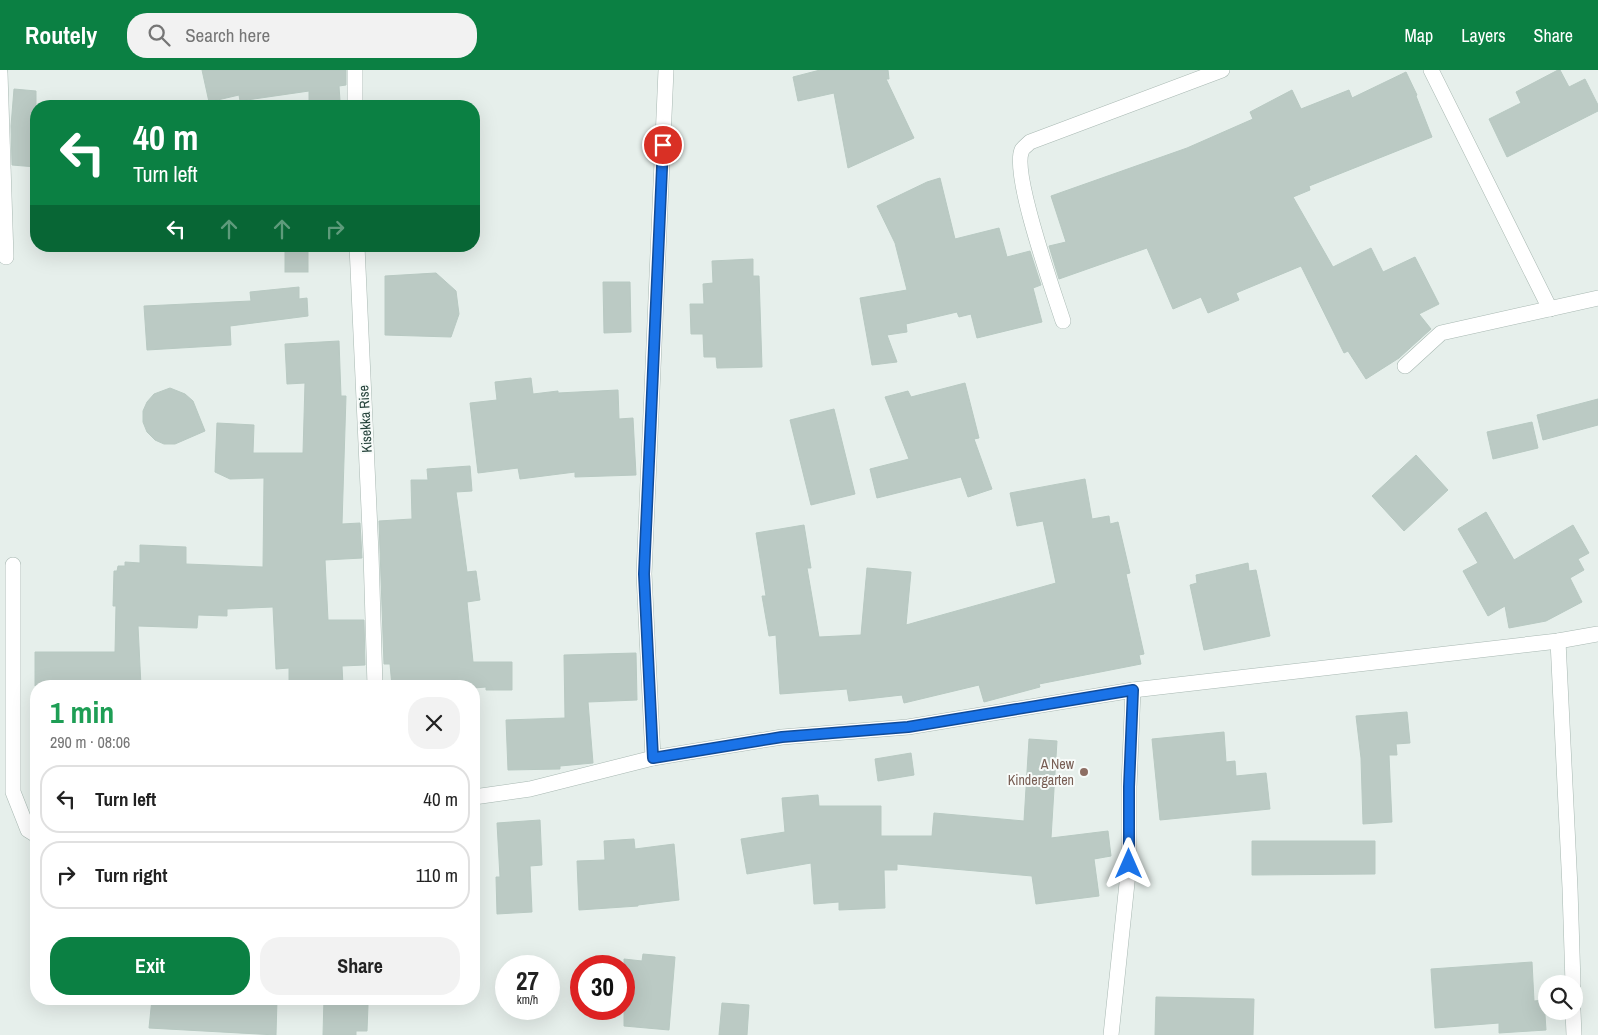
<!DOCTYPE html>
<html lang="en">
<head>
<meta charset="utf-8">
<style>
  body { margin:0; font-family:"Archivo Narrow",sans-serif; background:#f2f2f2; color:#222; height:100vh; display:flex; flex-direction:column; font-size:19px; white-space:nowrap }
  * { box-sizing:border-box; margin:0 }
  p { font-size:16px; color:#767676 }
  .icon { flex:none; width:28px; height:28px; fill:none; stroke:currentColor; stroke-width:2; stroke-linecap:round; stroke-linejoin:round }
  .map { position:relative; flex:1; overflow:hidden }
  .panel { position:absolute; left:30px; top:610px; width:450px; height:325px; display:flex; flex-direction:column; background:#fff; border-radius:20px; box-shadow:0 5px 20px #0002 }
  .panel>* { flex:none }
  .hud { position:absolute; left:30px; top:30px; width:450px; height:152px; border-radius:20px; box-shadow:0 5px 20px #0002; background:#0b8043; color:#fff; overflow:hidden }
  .fabs { position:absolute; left:1538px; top:905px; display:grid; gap:10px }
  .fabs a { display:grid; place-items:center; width:45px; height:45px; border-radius:50%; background:#fff; box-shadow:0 5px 20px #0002; font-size:25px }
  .speed { position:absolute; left:495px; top:885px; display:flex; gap:10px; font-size:25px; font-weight:700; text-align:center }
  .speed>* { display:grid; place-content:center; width:65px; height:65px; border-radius:50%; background:#fff; box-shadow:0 5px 20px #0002; line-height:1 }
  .speed small { font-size:12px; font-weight:400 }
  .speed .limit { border:8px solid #d22; background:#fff; color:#111 }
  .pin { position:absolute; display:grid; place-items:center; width:42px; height:42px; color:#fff; margin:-21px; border:2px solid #fff; border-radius:50%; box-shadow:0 1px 5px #0007 }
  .me { position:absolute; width:55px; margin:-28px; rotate:0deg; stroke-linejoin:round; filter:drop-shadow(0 0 4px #0008) }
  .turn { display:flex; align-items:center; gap:18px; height:105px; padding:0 20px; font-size:22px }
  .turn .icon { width:65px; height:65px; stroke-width:2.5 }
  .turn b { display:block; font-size:35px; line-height:42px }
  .lanes { display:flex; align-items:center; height:48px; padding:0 20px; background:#0003; justify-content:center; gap:25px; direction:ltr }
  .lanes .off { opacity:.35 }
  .round { display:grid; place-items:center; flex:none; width:52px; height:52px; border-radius:20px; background:#f2f2f2 }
  .head { display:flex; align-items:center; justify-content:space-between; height:85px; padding:0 20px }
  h1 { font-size:30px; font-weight:700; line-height:38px; color:#1e9e55 }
  .primary-button { display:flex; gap:10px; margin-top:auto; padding:10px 20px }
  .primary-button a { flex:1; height:58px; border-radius:20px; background:#0b8043; color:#fff; font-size:20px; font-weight:700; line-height:58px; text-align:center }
  .primary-button a+a { background:#f2f2f2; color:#222 }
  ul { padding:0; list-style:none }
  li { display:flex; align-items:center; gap:15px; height:68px; margin:0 10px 8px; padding:0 10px; border:2px solid #e0e0e0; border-radius:20px }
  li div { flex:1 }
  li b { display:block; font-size:19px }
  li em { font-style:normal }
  header { display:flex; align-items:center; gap:30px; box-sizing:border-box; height:70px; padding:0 25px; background:#0b8043; color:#fff }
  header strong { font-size:24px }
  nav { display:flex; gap:28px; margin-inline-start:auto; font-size:18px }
  .search { width:350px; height:45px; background:#f2f2f2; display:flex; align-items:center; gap:12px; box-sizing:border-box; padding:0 18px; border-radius:20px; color:#767676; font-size:19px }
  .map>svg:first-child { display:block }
  .building { fill:#bbcac4; stroke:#b8c9c2 }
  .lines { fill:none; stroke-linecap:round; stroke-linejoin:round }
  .minor-casing { stroke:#a8b8b2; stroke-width:16 }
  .minor { stroke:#fff; stroke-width:15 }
  .route-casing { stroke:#114b97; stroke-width:12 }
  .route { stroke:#1a73e8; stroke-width:9 }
  .education-dot { fill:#8d6e63; stroke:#f7fbf9; stroke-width:2 }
  .labels { text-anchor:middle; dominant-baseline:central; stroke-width:4; stroke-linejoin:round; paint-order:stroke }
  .street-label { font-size:14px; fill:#24423a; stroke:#f7fbf9 }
  .education-label { font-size:14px; fill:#785e54; stroke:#f7fbf9; text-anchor:end }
</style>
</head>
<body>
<header>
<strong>Routely</strong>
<div class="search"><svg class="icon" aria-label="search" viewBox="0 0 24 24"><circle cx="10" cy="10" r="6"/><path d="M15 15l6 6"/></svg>Search here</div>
<nav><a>Map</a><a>Layers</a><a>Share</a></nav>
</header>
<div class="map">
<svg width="1598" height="965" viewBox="0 0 1598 965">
  <rect width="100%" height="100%" fill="#e6efeb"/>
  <g class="building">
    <path d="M 202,0 L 346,0 L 346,15 L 339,16 L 340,31 L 309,33 L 309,21 L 240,31 L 239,25 L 209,32 Z"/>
    <path d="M 820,0 L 888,0 L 889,9 L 886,9 L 914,68 L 848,98 L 834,23 L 798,31 L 793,7 Z"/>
    <path d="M 1558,0 L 1560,0 L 1569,17 L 1585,9 L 1598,35 L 1598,41 L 1507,87 L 1489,49 L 1521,33 L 1516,22 Z"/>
    <path d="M 1406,2 L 1417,25 L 1416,26 L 1432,67 L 1309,116 L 1310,120 L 1293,127 L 1333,197 L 1371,178 L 1383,202 L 1415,187 L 1439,234 L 1419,244 L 1431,259 L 1399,288 L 1366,309 L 1348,281 L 1344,283 L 1301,196 L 1236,223 L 1239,230 L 1208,243 L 1201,227 L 1173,239 L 1147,178 L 1059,209 L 1049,176 L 1066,172 L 1051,126 L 1187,78 L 1253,49 L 1250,42 L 1292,20 L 1301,39 L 1349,20 L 1352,28 Z"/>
    <path d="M 14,19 L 36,21 L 36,97 L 12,95 L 11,56 Z"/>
    <path d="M 940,108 L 955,169 L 999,158 L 1007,187 L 1030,181 L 1041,215 L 1033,218 L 1042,252 L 977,268 L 971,244 L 959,247 L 957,242 L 906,254 L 907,262 L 887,265 L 897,292 L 872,295 L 860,228 L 907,220 L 895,173 L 877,136 L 927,112 Z"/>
    <rect x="285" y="176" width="23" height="26"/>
    <path d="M 753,189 L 753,206 L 759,206 L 762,297 L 717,298 L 716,287 L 704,287 L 703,264 L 691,264 L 690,234 L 704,234 L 703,214 L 713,213 L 712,191 Z"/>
    <path d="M 436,203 L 456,221 L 459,244 L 451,267 L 385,265 L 385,206 Z"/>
    <path d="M 603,212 L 630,212 L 631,262 L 604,263 Z"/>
    <path d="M 299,217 L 299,229 L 307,228 L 308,246 L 230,256 L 231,275 L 147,280 L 144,236 L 251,231 L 250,222 Z"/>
    <path d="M 339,271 L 341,326 L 346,326 L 342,454 L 360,453 L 362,488 L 325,490 L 328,550 L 364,550 L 365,595 L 342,596 L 343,616 L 289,616 L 289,598 L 276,599 L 273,537 L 227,539 L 227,546 L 198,545 L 197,558 L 138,556 L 141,616 L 35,616 L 35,582 L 115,582 L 116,536 L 113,536 L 114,501 L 117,501 L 118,496 L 125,496 L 125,492 L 140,493 L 140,475 L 186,477 L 186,494 L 263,497 L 264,408 L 230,409 L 215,402 L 217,353 L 254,355 L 253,383 L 303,383 L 305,313 L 287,314 L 285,274 Z"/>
    <path d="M 531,308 L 533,324 L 558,321 L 558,323 L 618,320 L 619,349 L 633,348 L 636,405 L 575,407 L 575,402 L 520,409 L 518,398 L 478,403 L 470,333 L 497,330 L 495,312 Z"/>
    <path d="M 965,313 L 979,368 L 974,369 L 992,419 L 968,427 L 961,407 L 877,428 L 870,399 L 909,389 L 885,327 L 908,321 L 911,327 Z"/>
    <path d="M 170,318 L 185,324 L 193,331 L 205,361 L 175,374 L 164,374 L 155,370 L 147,362 L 143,352 L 143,341 L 147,332 L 154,324 Z"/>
    <path d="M 1598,329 L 1598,355 L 1543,370 L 1537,345 Z"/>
    <path d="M 834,339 L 855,424 L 811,435 L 790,350 Z"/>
    <path d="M 1532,352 L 1538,378 L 1493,389 L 1487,362 Z"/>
    <path d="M 1416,385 L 1448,420 L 1404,461 L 1372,426 Z"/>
    <path d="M 470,396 L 472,421 L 456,422 L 467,502 L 476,501 L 480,530 L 467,532 L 473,592 L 512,592 L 512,620 L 486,620 L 486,617 L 474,618 L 474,616 L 456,616 L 456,610 L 392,616 L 390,594 L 384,594 L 379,451 L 412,449 L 411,410 L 428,410 L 427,399 Z"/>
    <path d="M 1085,409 L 1092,449 L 1109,446 L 1110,454 L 1118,452 L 1130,503 L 1126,504 L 1144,584 L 1139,585 L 1141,594 L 1039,614 L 1040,617 L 984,632 L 979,615 L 904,633 L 902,625 L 849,631 L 847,619 L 780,624 L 776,565 L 769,566 L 762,526 L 766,526 L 756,463 L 804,455 L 811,498 L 807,498 L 819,567 L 861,565 L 867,498 L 911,502 L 906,555 L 1056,513 L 1043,451 L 1017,456 L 1010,423 Z"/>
    <path d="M 1486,442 L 1514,490 L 1573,455 L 1589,483 L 1578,489 L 1584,500 L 1570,508 L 1582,532 L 1546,551 L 1509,558 L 1505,536 L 1488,546 L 1463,501 L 1478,493 L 1458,459 Z"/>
    <path d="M 1248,493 L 1249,501 L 1256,500 L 1270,566 L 1204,580 L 1190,515 L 1197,513 L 1196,505 Z"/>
    <path d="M 636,583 L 637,630 L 588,632 L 593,693 L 560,696 L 560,699 L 508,700 L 506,650 L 565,648 L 564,585 Z"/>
    <path d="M 1407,642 L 1410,673 L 1396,674 L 1397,685 L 1389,685 L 1392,752 L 1363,754 L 1361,688 L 1356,646 Z"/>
    <path d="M 1224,662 L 1226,692 L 1235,691 L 1236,706 L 1266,703 L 1270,739 L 1160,750 L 1152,669 Z"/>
    <path d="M 1029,669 L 1057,671 L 1051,768 L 1108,761 L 1111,786 L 1094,789 L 1099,826 L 1036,834 L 1032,806 L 897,794 L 897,800 L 884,800 L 885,838 L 839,840 L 839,832 L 814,834 L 811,793 L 747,804 L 741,769 L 785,762 L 782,728 L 818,725 L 819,736 L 881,736 L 881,766 L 932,766 L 934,743 L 1024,751 Z"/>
    <path d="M 911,683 L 914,705 L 878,711 L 875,689 Z"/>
    <path d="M 540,750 L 542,795 L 530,796 L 532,842 L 497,844 L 496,807 L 500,807 L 497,753 Z"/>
    <path d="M 634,769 L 635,779 L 674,774 L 679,830 L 638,835 L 638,836 L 579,840 L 577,791 L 605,790 L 604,771 Z"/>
    <path d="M 1252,771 L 1375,771 L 1375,804 L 1252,805 Z"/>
    <path d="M 643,884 L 675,887 L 669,960 L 624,956 L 624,889 L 642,891 Z"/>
    <path d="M 1532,892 L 1534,931 L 1544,930 L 1546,960 L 1499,963 L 1499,953 L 1435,958 L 1431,899 Z"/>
    <path d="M 1156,927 L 1254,929 L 1253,965 L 1155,965 Z"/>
    <path d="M 152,929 L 277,929 L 276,965 L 149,958 Z"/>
    <path d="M 324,929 L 362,929 L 362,935 L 368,935 L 367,961 L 356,961 L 356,965 L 323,965 Z"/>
    <path d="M 722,933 L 749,935 L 747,965 L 719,965 Z"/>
  </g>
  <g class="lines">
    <g class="minor-casing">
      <g id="minor">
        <path d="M 355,0 L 355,36"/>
        <path d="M 666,0 L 644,504 L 653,688 L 782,667 L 908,657 L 1133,620 L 1558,571 L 1598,564"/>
        <path d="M 1431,0 L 1550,239"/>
        <path d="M 0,3 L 6,187"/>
        <path d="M 357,176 L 371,483 L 375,616"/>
        <path d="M 1063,251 C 1054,223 1011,103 1022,80 C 1023,78 1028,74 1030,72 L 1222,0"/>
        <path d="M 1405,296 L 1441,263 L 1598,228"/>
        <path d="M 13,495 L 13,722 L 28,760 L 36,765"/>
        <path d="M 1558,571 L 1570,818 L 1573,914"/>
        <path d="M 474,727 L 530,719 L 653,688"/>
        <path d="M 1573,941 L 1574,965"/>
        <path d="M 1111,965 L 1129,794 L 1129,717 L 1133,620"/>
      </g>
    </g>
    <use href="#minor" class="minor"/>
  </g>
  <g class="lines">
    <g class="route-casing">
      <path id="route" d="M 663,75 L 644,504 L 653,688 L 782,667 L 908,657 L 1133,620 L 1129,717 L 1129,794"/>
    </g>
    <use href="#route" class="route"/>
  </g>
  <circle class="education-dot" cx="1084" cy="702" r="5"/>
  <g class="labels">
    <g class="street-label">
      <text transform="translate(365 349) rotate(-93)">Kisekka Rise</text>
    </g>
    <g class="education-label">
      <text x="1074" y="694">A New<tspan x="1074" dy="16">Kindergarten</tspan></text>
    </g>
  </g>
</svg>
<div class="fabs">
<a><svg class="icon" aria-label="search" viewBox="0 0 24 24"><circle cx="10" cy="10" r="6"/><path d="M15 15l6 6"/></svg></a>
</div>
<div class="speed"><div>27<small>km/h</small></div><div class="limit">30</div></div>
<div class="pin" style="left:663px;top:75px;background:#d93025"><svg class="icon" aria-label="arrive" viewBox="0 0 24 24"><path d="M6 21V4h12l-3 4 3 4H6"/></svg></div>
<svg class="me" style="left:1129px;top:794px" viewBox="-20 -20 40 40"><path d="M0-17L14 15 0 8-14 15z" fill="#1a73e8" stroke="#fff" stroke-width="4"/></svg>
<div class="hud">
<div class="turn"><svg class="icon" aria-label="left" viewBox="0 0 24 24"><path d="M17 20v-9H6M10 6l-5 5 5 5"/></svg><div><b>40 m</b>Turn left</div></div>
<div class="lanes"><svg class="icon" aria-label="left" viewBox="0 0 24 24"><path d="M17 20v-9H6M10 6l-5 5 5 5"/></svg><svg class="icon off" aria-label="ahead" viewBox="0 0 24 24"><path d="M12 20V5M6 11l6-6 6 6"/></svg><svg class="icon off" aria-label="ahead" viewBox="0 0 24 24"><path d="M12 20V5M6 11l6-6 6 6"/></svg><svg class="icon off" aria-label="right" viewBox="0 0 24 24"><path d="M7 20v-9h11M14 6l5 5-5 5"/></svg></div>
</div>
<section class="panel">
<div class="head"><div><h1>1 min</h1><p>290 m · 08:06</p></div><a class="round"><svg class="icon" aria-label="close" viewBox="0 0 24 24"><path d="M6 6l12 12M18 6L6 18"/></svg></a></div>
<ul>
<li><svg class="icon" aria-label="left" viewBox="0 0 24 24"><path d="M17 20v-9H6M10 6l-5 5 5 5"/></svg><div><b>Turn left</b></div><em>40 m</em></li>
<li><svg class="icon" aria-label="right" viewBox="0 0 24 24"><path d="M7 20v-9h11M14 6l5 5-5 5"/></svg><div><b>Turn right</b></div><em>110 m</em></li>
</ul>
<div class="primary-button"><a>Exit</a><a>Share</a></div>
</section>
</div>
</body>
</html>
